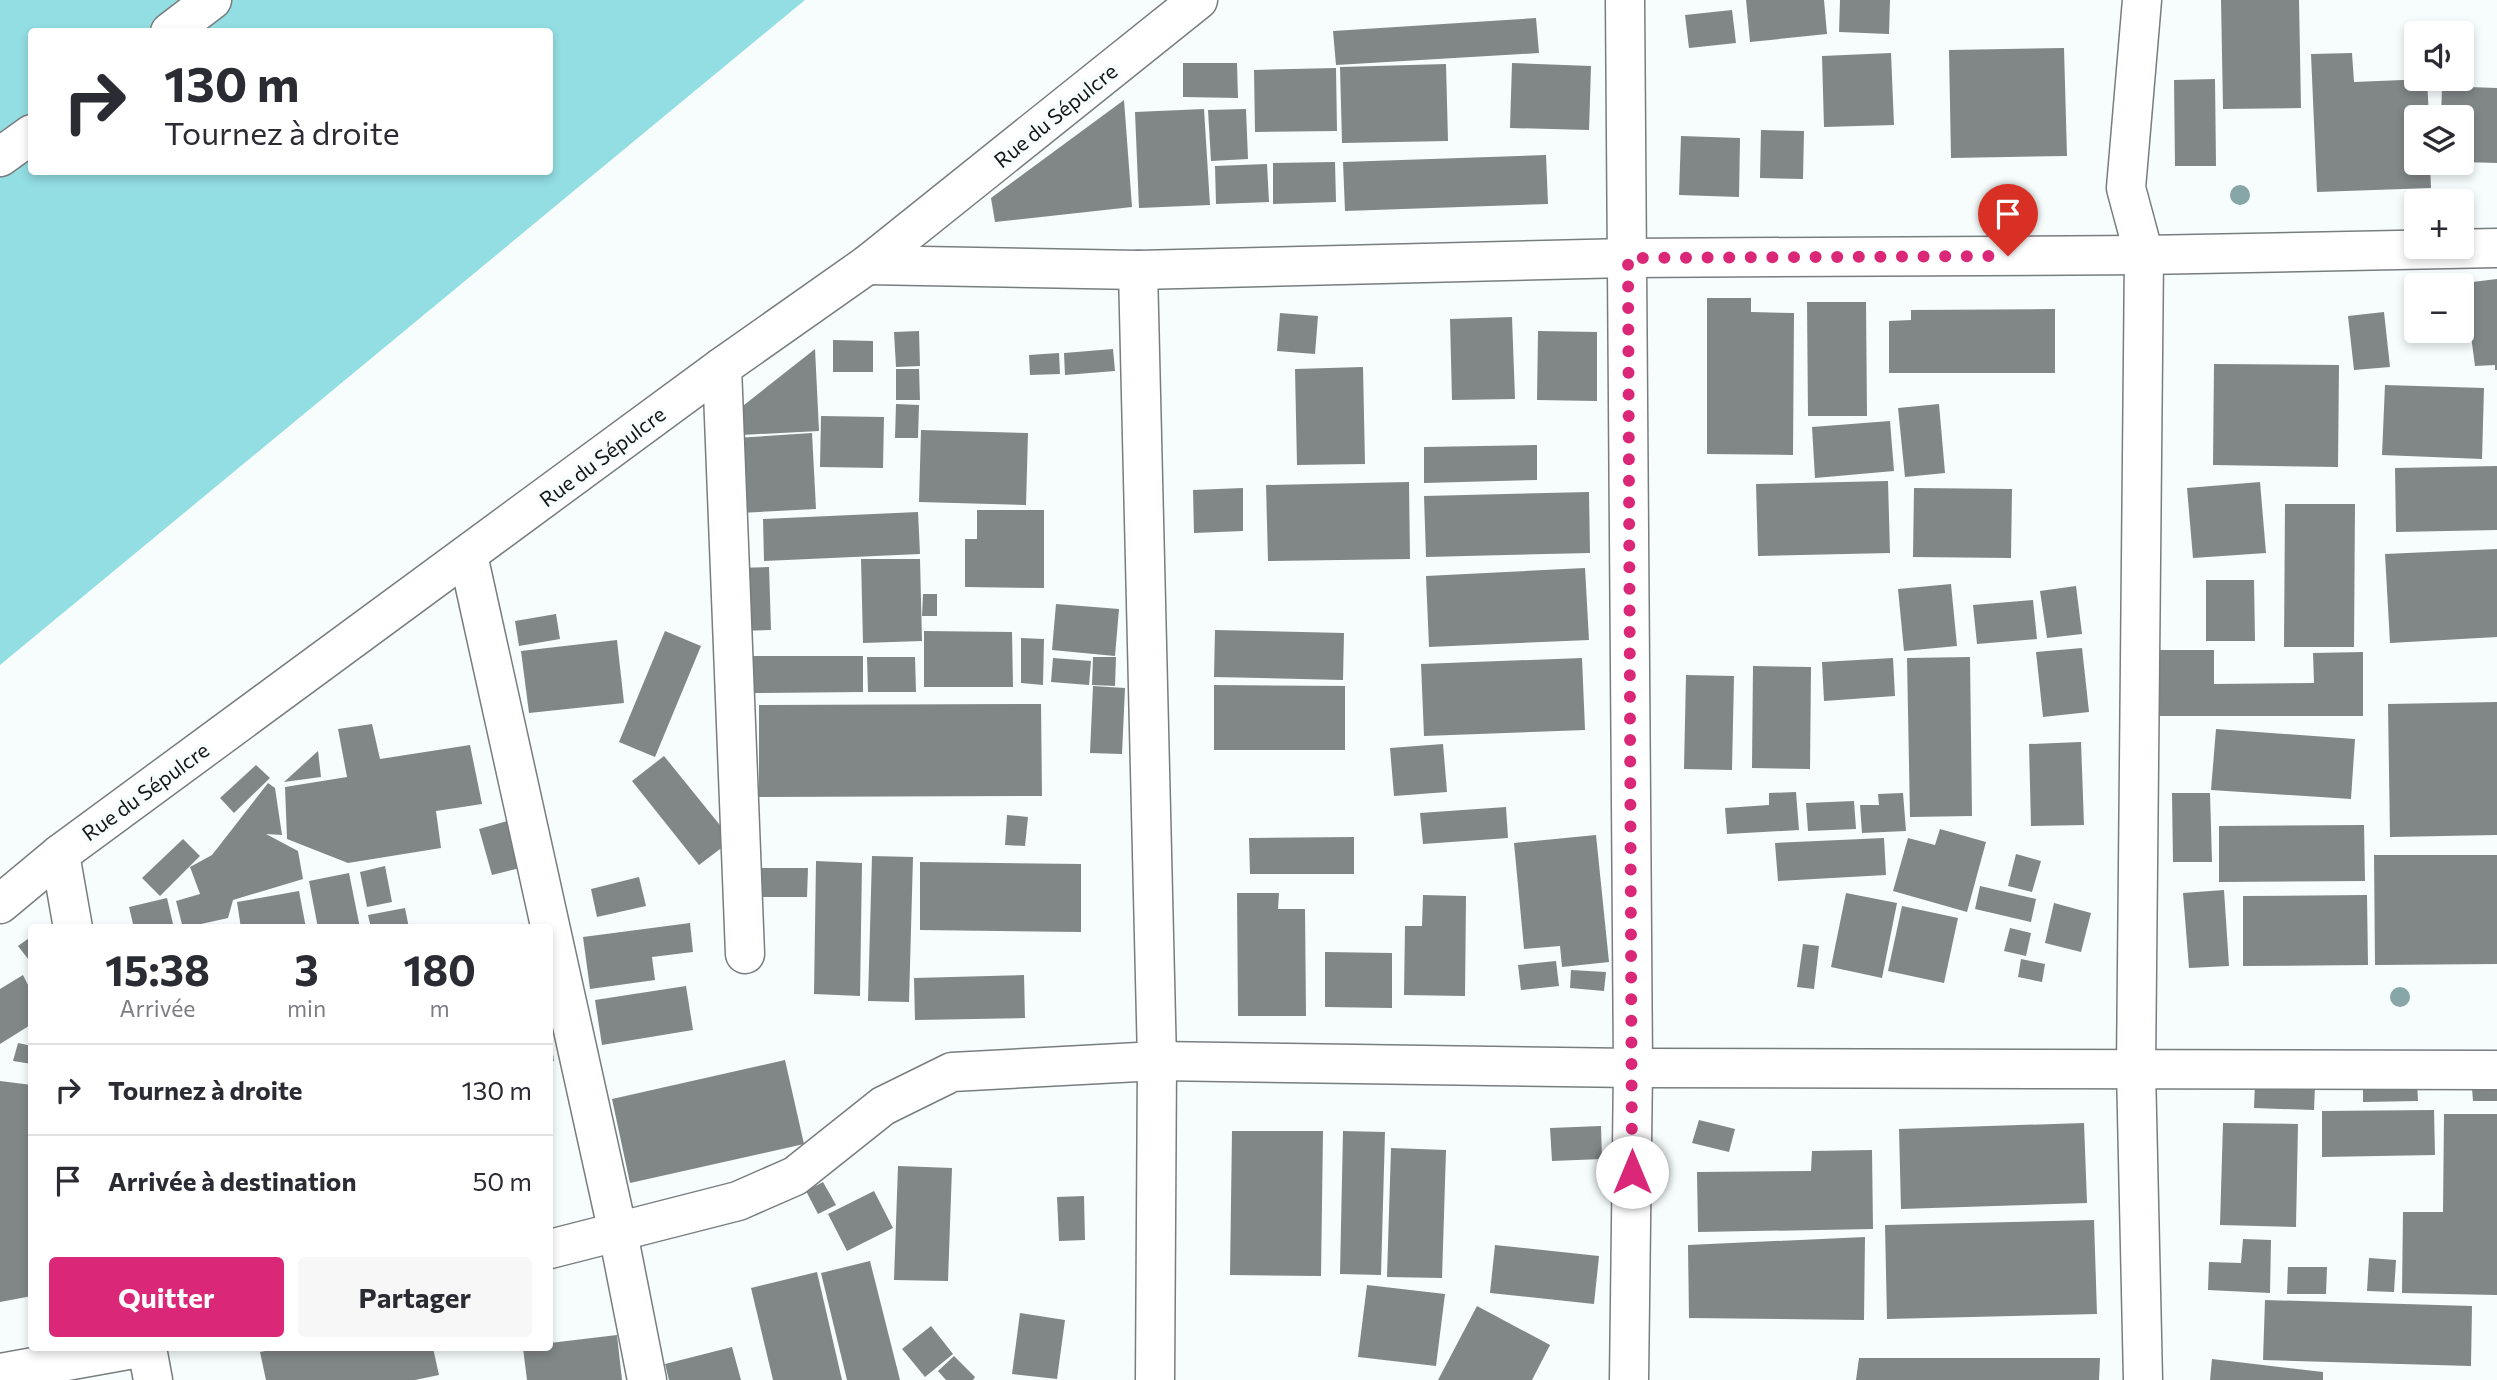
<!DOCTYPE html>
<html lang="fr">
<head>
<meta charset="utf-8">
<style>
  body { margin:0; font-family:Commissioner,sans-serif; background:#f7f7f7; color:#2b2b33; height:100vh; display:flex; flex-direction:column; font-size:26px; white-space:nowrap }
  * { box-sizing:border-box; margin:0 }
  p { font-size:23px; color:#7c7c81 }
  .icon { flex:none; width:38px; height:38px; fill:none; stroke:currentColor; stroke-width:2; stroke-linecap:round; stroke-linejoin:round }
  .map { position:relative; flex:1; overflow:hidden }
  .side { position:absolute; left:28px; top:924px; width:525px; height:427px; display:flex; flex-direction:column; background:#fff; border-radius:7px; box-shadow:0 4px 10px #0003 }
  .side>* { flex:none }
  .top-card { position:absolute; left:28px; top:28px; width:525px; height:147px; border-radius:7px; box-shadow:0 4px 10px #0003; background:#fff; color:#2b2b33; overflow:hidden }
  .fabs { position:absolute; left:2404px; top:21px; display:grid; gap:14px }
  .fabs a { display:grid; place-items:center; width:70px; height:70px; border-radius:7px; background:#fff; box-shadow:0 4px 10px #0003; font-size:35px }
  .pin { position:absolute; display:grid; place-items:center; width:60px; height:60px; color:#fff; margin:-72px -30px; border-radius:50% 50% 50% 0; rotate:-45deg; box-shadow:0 0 7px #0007 }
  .pin .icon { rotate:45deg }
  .me { position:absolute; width:77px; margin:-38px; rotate:0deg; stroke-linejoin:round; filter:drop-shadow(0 0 5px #0008) }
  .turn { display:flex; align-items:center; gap:24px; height:147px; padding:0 21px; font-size:32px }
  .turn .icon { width:91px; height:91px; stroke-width:2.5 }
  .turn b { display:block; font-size:49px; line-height:60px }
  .eta { display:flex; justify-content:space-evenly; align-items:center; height:119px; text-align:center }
  .eta b { font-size:42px; font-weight:700; line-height:49px }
  .button { display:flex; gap:14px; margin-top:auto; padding:14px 21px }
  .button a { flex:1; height:80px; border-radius:7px; background:#db2777; color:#fff; font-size:28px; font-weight:700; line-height:80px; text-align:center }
  .button a+a { background:#f7f7f7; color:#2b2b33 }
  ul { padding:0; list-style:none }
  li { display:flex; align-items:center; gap:21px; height:91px; padding:0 21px; border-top:2px solid #e1e1e2 }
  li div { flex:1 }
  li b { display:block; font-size:26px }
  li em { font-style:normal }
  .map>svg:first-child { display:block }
  .green { fill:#93dee3; fill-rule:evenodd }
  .building { fill:#818687 }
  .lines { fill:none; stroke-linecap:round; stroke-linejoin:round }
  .minor-casing { stroke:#787d7d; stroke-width:41 }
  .minor { stroke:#fff; stroke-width:38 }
  .tree { fill:#88a6a8 }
  .route { stroke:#db2777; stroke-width:12; stroke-dasharray:0 21.6 }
  .labels { text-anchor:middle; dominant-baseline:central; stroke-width:7; stroke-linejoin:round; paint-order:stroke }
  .street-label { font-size:21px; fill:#151717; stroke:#f7fdfd }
</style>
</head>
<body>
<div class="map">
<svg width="2497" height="1380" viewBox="0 0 2497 1380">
  <rect width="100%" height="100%" fill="#f7fdfd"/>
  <path class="green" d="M 0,0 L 805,0 L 0,665 ZM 32,32 L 550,32 L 550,172 L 32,172 Z"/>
  <g class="building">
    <path d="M 1746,0 L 1824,0 L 1827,34 L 1750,42 Z"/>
    <path d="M 1840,0 L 1890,0 L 1889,34 L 1839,32 Z"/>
    <path d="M 2221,0 L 2299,0 L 2301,108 L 2223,109 Z"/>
    <path d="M 1732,10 L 1736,43 L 1689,48 L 1685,15 Z"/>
    <path d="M 1536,18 L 1539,53 L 1336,65 L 1333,31 Z"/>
    <path d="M 2064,48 L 2067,156 L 1951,158 L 1949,50 Z"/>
    <path d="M 1891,53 L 1894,125 L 1824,127 L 1822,56 Z"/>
    <path d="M 2352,53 L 2354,82 L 2427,79 L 2429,117 L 2417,117 L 2417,163 L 2430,163 L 2431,188 L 2317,192 L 2311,54 Z"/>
    <path d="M 1183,63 L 1237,63 L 1238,98 L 1183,97 Z"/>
    <path d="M 1512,63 L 1591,66 L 1589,130 L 1510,128 Z"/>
    <path d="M 1446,64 L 1448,141 L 1342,143 L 1340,67 Z"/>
    <path d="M 1336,68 L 1337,131 L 1255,132 L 1254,70 Z"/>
    <path d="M 2215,79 L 2216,166 L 2175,166 L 2174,80 Z"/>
    <path d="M 2442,86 L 2497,88 L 2497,163 L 2462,162 L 2462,117 L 2441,117 Z"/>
    <path d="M 1124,100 L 1132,207 L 995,222 L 991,198 Z"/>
    <path d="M 1204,109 L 1210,205 L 1139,208 L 1135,112 Z"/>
    <path d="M 1246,109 L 1248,159 L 1211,161 L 1208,110 Z"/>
    <path d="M 1761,130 L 1804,131 L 1803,179 L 1760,178 Z"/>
    <path d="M 1681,136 L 1740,138 L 1739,197 L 1679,195 Z"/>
    <path d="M 1546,155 L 1548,204 L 1345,211 L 1343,162 Z"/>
    <path d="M 1335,162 L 1336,202 L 1273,204 L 1273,163 Z"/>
    <path d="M 1267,164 L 1269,202 L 1216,204 L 1215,166 Z"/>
    <path d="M 2497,279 L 2497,370 L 2495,370 L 2495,365 L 2475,366 L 2464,283 Z"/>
    <path d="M 1707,298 L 1751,298 L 1751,312 L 1794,313 L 1793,455 L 1707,454 Z"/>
    <path d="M 1807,302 L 1866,302 L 1867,416 L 1808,416 Z"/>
    <path d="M 2055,309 L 2055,373 L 1889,373 L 1889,321 L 1911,320 L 1911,310 Z"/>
    <path d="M 2384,312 L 2390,367 L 2354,370 L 2348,316 Z"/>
    <path d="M 1280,313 L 1318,316 L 1315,354 L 1277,351 Z"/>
    <path d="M 1512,317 L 1515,399 L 1452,400 L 1450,319 Z"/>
    <path d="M 919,331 L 920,366 L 896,367 L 894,332 Z"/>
    <path d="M 1538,331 L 1597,332 L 1597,401 L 1537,400 Z"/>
    <path d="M 833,340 L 873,341 L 873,372 L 833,372 Z"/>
    <path d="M 815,349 L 819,431 L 741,435 L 739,409 Z"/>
    <path d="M 1113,349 L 1115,371 L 1065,375 L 1064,353 Z"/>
    <path d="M 1059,353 L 1060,374 L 1030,375 L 1029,355 Z"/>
    <path d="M 2214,364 L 2339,365 L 2338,467 L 2213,465 Z"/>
    <path d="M 1363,367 L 1365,464 L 1297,465 L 1295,369 Z"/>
    <path d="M 896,369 L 919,369 L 920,400 L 896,400 Z"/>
    <path d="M 2385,385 L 2484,388 L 2482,459 L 2382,455 Z"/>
    <path d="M 896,404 L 919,405 L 918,438 L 895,438 Z"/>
    <path d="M 1939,404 L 1945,473 L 1905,477 L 1898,408 Z"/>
    <path d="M 821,416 L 884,417 L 883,468 L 820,467 Z"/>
    <path d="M 1890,421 L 1894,471 L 1815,478 L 1812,427 Z"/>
    <path d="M 921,430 L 1028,433 L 1026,505 L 919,502 Z"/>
    <path d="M 812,433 L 816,509 L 740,513 L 736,438 Z"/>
    <path d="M 1537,445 L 1537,480 L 1424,483 L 1424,447 Z"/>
    <path d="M 2497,466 L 2497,530 L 2396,532 L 2395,468 Z"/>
    <path d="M 1888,481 L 1890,553 L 1758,556 L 1756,484 Z"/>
    <path d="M 1409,482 L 1410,559 L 1268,561 L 1266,485 Z"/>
    <path d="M 2260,482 L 2266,553 L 2193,558 L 2187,488 Z"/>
    <path d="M 1243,488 L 1243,531 L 1194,533 L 1193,490 Z"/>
    <path d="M 1914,488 L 2012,489 L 2011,558 L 1913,557 Z"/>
    <path d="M 1589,492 L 1590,553 L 1426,557 L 1424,496 Z"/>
    <path d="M 2285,504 L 2355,504 L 2354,647 L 2284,647 Z"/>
    <path d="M 977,510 L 1044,510 L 1044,588 L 965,587 L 965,539 L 977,539 Z"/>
    <path d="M 918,512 L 920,554 L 764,561 L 763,519 Z"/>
    <path d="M 2497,549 L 2497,637 L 2390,643 L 2385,554 Z"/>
    <path d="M 861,559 L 920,559 L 922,641 L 863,643 Z"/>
    <path d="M 769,567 L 771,630 L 738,631 L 736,568 Z"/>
    <path d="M 1585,568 L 1589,640 L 1429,647 L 1426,576 Z"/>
    <path d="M 2206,580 L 2254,580 L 2255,641 L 2206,641 Z"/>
    <path d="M 1951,584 L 1957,646 L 1904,651 L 1898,589 Z"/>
    <path d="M 2076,586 L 2082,634 L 2047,638 L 2040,591 Z"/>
    <path d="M 923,594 L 937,594 L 937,616 L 922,616 Z"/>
    <path d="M 2033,600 L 2037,639 L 1977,644 L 1973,605 Z"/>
    <path d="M 1056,604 L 1119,609 L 1115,656 L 1052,650 Z"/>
    <path d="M 556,614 L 560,639 L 519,646 L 515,621 Z"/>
    <path d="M 1215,630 L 1344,633 L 1343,680 L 1214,677 Z"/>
    <path d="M 665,631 L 701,646 L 655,757 L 619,742 Z"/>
    <path d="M 924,631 L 1012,632 L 1013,687 L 924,687 Z"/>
    <path d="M 1021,638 L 1044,639 L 1043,685 L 1021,683 Z"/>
    <path d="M 617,640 L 624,703 L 529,713 L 521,651 Z"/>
    <path d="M 2082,648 L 2089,712 L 2043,717 L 2036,652 Z"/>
    <path d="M 2143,650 L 2214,650 L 2214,684 L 2314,683 L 2313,653 L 2363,652 L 2363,716 L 2143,716 Z"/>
    <path d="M 753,656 L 863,656 L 863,692 L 753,693 Z"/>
    <path d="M 867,657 L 915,657 L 916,692 L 868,692 Z"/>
    <path d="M 1093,657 L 1116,657 L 1115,686 L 1092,685 Z"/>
    <path d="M 1970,657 L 1972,816 L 1910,817 L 1907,658 Z"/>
    <path d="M 1053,658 L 1091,661 L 1089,685 L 1051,682 Z"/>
    <path d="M 1582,658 L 1585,730 L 1424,736 L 1421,664 Z"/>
    <path d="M 1893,658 L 1895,696 L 1824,701 L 1822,662 Z"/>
    <path d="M 1753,666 L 1811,667 L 1810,769 L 1752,768 Z"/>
    <path d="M 1686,675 L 1734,676 L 1732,770 L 1684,769 Z"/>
    <path d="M 1214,685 L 1345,686 L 1345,750 L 1214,750 Z"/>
    <path d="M 1093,686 L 1125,688 L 1122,754 L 1090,753 Z"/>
    <path d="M 2497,702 L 2497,835 L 2390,837 L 2388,704 Z"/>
    <path d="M 1041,704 L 1042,796 L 759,797 L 759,705 Z"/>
    <path d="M 372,724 L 380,759 L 470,745 L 482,804 L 436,811 L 441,848 L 348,863 L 287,839 L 285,787 L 347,777 L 338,729 Z"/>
    <path d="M 2216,729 L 2355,739 L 2351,799 L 2211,790 Z"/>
    <path d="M 2081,742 L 2084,825 L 2031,826 L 2029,744 Z"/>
    <path d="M 1443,744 L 1447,792 L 1394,796 L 1390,748 Z"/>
    <path d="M 318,751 L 321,777 L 284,782 Z"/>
    <path d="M 664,756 L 732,840 L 699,865 L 632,781 Z"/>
    <path d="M 256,765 L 270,778 L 234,813 L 220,798 Z"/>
    <path d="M 268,783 L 275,788 L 282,835 L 266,834 L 298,851 L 303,879 L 233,900 L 228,918 L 183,928 L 176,901 L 200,894 L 190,867 L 212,855 Z"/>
    <path d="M 1796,792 L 1799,830 L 1727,834 L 1725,808 L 1769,805 L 1769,793 Z"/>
    <path d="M 1903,793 L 1906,831 L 1862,833 L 1860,805 L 1879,805 L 1878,794 Z"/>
    <path d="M 2172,793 L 2210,793 L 2212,862 L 2173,862 Z"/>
    <path d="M 1854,801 L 1856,829 L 1808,831 L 1806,803 Z"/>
    <path d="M 1506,807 L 1508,838 L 1423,844 L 1420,813 Z"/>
    <path d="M 1007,815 L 1028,817 L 1025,846 L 1005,845 Z"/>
    <path d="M 522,817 L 535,864 L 492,875 L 479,829 Z"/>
    <path d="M 2364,825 L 2365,881 L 2219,882 L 2219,826 Z"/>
    <path d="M 1940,829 L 1986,842 L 1967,912 L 1893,891 L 1908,838 L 1935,845 Z"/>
    <path d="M 1596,835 L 1609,962 L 1562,967 L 1560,946 L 1524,949 L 1514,843 Z"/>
    <path d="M 1354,837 L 1354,874 L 1250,874 L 1249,838 Z"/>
    <path d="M 1884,838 L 1886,875 L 1778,881 L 1775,843 Z"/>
    <path d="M 183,839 L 200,856 L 160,896 L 142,878 Z"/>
    <path d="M 2016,854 L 2041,861 L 2032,892 L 2008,886 Z"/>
    <path d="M 2374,855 L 2497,855 L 2497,964 L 2375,965 Z"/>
    <path d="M 872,856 L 913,857 L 909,1002 L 868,1001 Z"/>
    <path d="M 816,861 L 862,863 L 860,996 L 814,994 Z"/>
    <path d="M 920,862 L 1081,864 L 1081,932 L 920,930 Z"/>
    <path d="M 385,866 L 392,902 L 367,907 L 360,872 Z"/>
    <path d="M 758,868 L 808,868 L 807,897 L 758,897 Z"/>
    <path d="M 349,873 L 360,928 L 318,928 L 309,881 Z"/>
    <path d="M 639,877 L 646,906 L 597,917 L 591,889 Z"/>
    <path d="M 1980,886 L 2036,899 L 2031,922 L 1975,909 Z"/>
    <path d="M 2224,890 L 2229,966 L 2189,968 L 2183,893 Z"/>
    <path d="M 299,891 L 306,928 L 241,928 L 237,902 Z"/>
    <path d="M 1237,893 L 1279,893 L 1278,909 L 1305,909 L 1306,1016 L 1238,1016 Z"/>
    <path d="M 1846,893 L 1897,903 L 1882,978 L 1831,967 Z"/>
    <path d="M 1423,895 L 1466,896 L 1465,996 L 1404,995 L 1405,926 L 1422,926 Z"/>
    <path d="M 2367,895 L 2368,965 L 2243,966 L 2243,896 Z"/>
    <path d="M 167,898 L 174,928 L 134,928 L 129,907 Z"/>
    <path d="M 2054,903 L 2091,913 L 2081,952 L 2045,943 Z"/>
    <path d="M 1902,906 L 1958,918 L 1944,983 L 1888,971 Z"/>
    <path d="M 405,908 L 409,928 L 371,928 L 368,915 Z"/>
    <path d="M 690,923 L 693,952 L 652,957 L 655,980 L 590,989 L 583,937 Z"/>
    <path d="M 2010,928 L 2031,933 L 2026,956 L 2004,951 Z"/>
    <path d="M 32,936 L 32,964 L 18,946 Z"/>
    <path d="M 1803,944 L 1819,946 L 1814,989 L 1797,987 Z"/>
    <path d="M 1325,952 L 1392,953 L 1392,1008 L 1325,1007 Z"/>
    <path d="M 2021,959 L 2045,964 L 2042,982 L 2018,977 Z"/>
    <path d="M 1556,961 L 1559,986 L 1521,990 L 1518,965 Z"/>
    <path d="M 1571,970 L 1606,972 L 1604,991 L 1570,988 Z"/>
    <path d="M 23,975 L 32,993 L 32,1024 L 0,1044 L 0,989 Z"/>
    <path d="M 1024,975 L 1025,1018 L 915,1020 L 914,978 Z"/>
    <path d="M 686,986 L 693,1030 L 602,1045 L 595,1000 Z"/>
    <path d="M 551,1040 L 554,1061 L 550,1061 L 550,1041 Z"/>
    <path d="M 18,1043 L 32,1046 L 32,1064 L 13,1061 Z"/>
    <path d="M 785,1060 L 804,1144 L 630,1183 L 612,1099 Z"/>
    <path d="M 0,1081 L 32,1085 L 32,1296 L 0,1302 Z"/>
    <path d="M 2363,1081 L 2417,1081 L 2418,1101 L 2363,1102 Z"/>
    <path d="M 2255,1083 L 2315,1086 L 2314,1110 L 2254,1108 Z"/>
    <path d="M 2472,1088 L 2497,1088 L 2497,1101 L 2473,1101 Z"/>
    <path d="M 2434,1110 L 2435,1155 L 2322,1157 L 2322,1111 Z"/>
    <path d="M 2444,1114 L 2497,1114 L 2497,1295 L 2402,1293 L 2403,1212 L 2443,1212 Z"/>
    <path d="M 1699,1120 L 1735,1129 L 1729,1152 L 1692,1143 Z"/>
    <path d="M 2084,1123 L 2087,1203 L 1901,1209 L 1899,1129 Z"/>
    <path d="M 2223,1123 L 2298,1124 L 2296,1227 L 2220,1225 Z"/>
    <path d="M 1601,1126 L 1602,1159 L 1552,1161 L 1550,1128 Z"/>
    <path d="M 1232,1131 L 1323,1131 L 1321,1276 L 1230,1275 Z"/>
    <path d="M 1343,1131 L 1385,1132 L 1381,1275 L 1340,1274 Z"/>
    <path d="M 1391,1148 L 1446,1150 L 1442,1278 L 1387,1277 Z"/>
    <path d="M 1872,1150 L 1873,1229 L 1698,1232 L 1697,1172 L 1811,1171 L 1812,1151 Z"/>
    <path d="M 898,1166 L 952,1168 L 948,1281 L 894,1280 Z"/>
    <path d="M 823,1182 L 836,1205 L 818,1214 L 806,1191 Z"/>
    <path d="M 874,1191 L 893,1228 L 847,1251 L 828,1214 Z"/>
    <path d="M 1084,1196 L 1085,1240 L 1059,1241 L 1057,1197 Z"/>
    <path d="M 2094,1220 L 2097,1314 L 1887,1319 L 1885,1225 Z"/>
    <path d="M 1865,1237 L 1864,1320 L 1689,1318 L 1688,1245 Z"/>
    <path d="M 2243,1239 L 2271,1240 L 2270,1293 L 2208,1290 L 2209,1262 L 2241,1263 Z"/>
    <path d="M 1495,1245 L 1599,1256 L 1594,1304 L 1490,1293 Z"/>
    <path d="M 2369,1258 L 2396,1260 L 2394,1292 L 2367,1291 Z"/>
    <path d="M 870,1261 L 900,1380 L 847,1380 L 821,1273 Z"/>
    <path d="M 2288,1267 L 2327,1267 L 2326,1294 L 2287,1294 Z"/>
    <path d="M 817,1272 L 842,1380 L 773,1380 L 751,1288 Z"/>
    <path d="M 1367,1285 L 1445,1294 L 1436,1366 L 1358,1357 Z"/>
    <path d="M 2265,1300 L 2472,1306 L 2471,1366 L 2263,1360 Z"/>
    <path d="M 1477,1306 L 1550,1345 L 1532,1380 L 1438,1380 Z"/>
    <path d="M 1020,1313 L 1065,1320 L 1057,1379 L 1012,1374 Z"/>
    <path d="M 931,1326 L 953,1354 L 925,1377 L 902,1349 Z"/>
    <path d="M 617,1335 L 622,1380 L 527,1380 L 523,1348 L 550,1348 L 550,1343 Z"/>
    <path d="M 732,1347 L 741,1380 L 669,1380 L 665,1364 Z"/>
    <path d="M 281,1348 L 433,1348 L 439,1375 L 415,1380 L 266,1380 L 260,1352 Z"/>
    <path d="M 954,1356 L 975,1377 L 973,1380 L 946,1380 L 938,1371 Z"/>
    <path d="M 1859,1358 L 2100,1358 L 2099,1380 L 1856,1380 Z"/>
    <path d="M 2212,1359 L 2323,1372 L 2323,1380 L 2210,1380 Z"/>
  </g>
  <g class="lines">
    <g class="minor-casing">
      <g id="minor">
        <path d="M 1625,0 L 1633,1068 L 1629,1380"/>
        <path d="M 2142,0 L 2126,188 L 2144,255 L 2136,1069 L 2143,1380"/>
        <path d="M 170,32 L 212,0"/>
        <path d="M 0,157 L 32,134"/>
        <path d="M 867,265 L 1138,270 L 1627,258 L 2144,255 L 2497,248"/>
        <path d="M 1138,270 L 1157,1061 L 1155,1380"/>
        <path d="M 722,367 L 745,954"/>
        <path d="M 468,555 L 618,1233 L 647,1380"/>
        <path d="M 60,854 L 73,928"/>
        <path d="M 0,904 L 60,854 L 722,367 L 867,265 L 1198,0"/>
        <path d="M 550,1249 L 738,1201 L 795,1176 L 883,1106 L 952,1072 L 1157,1061 L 1633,1068 L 2497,1070"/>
        <path d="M 147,1348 L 153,1380"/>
        <path d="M 0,1373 L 139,1348"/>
      </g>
    </g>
    <use href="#minor" class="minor"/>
  </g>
  <g class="tree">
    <circle cx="2240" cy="195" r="10"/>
    <circle cx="2400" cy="997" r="10"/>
  </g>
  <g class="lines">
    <path class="route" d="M 1632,1172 L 1628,258 L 2008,256"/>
  </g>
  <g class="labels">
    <g class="street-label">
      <text transform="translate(1055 115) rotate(-39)">Rue du Sépulcre</text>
      <text transform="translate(602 456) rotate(-37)">Rue du Sépulcre</text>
      <text transform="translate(145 791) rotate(-36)">Rue du Sépulcre</text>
    </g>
  </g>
</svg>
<div class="fabs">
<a><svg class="icon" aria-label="sound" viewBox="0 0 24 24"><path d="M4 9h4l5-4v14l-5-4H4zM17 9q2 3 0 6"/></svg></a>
<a><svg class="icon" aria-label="layers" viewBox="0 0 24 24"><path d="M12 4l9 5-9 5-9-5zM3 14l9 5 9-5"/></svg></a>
<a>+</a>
<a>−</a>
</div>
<div class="pin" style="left:2008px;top:256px;background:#d93025"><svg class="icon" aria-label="arrive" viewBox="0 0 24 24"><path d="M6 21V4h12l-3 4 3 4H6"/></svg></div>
<svg class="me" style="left:1632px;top:1172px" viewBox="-20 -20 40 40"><circle r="19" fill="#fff"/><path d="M0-13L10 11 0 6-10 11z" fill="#db2777"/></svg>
<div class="top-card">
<div class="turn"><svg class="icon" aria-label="right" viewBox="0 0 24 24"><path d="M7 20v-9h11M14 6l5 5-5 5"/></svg><div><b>130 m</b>Tournez à droite</div></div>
</div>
<section class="side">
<div class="eta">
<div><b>15:38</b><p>Arrivée</p></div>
<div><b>3</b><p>min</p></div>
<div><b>180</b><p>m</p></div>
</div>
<ul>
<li><svg class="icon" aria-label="right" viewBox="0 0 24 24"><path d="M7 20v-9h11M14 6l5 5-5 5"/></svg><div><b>Tournez à droite</b></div><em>130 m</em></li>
<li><svg class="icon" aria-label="arrive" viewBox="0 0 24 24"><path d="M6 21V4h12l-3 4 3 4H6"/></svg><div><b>Arrivée à destination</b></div><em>50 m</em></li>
</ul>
<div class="button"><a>Quitter</a><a>Partager</a></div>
</section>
</div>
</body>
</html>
